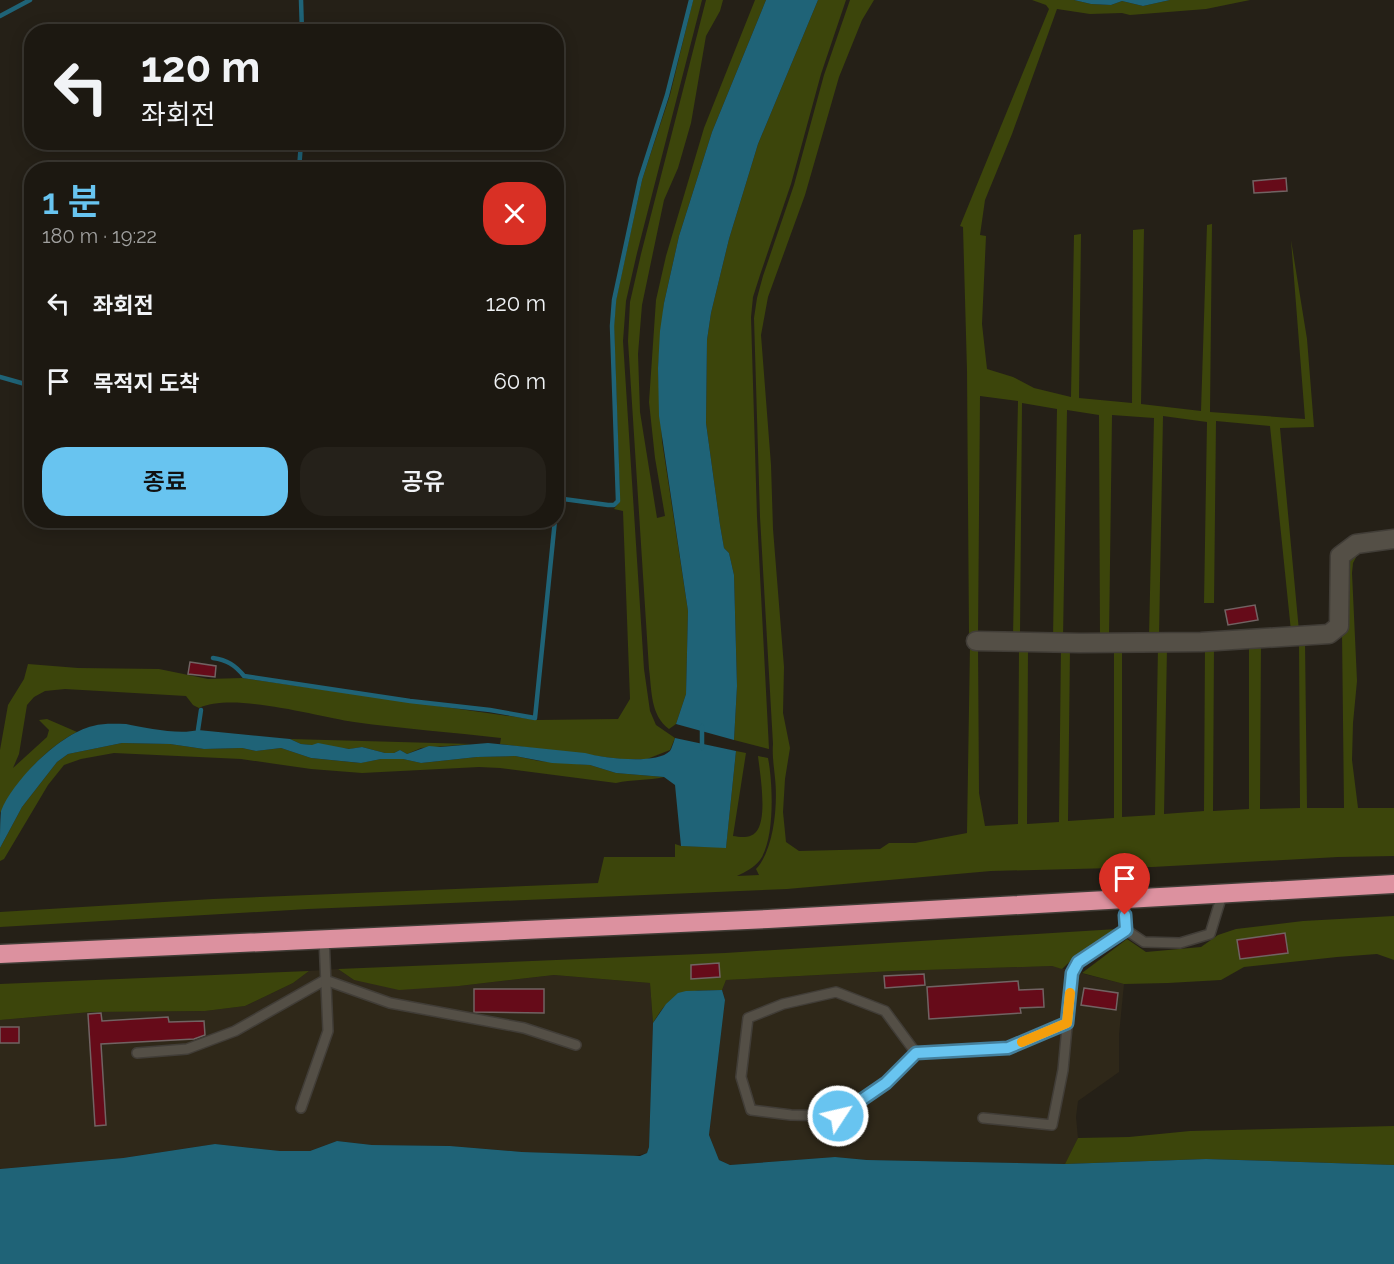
<!DOCTYPE html>
<html lang="ko">
<head>
<meta charset="utf-8">
<style>
  body { margin:0; font-family:Raleway,"Noto Sans KR",sans-serif; background:#25211a; color:#f1f3f6; height:100vh; display:flex; flex-direction:column; font-size:22px; white-space:nowrap }
  * { box-sizing:border-box; margin:0 }
  p { font-size:20px; color:#a0a09f }
  .icon { flex:none; width:33px; height:33px; fill:none; stroke:currentColor; stroke-width:2; stroke-linecap:round; stroke-linejoin:round }
  .map { position:relative; flex:1; overflow:hidden }
  .side { position:absolute; left:24px; top:162px; width:540px; height:366px; display:flex; flex-direction:column; background:#1c1811; border-radius:24px; box-shadow:0 3px 15px #0003,0 0 0 2px #3a3731 }
  .side>* { flex:none }
  .banner { position:absolute; left:24px; top:24px; width:540px; height:126px; border-radius:24px; box-shadow:0 3px 15px #0003,0 0 0 2px #3a3731; background:#1c1811; color:#f1f3f6; overflow:hidden }
  .pin { position:absolute; display:grid; place-items:center; width:51px; height:51px; color:#fff; margin:-62px -26px; border-radius:50% 50% 50% 0; rotate:-45deg; box-shadow:0 0 6px #0007 }
  .pin .icon { rotate:45deg }
  .me { position:absolute; width:66px; margin:-33px; rotate:55deg; stroke-linejoin:round; filter:drop-shadow(0 0 4px #0008) }
  .turn { display:flex; align-items:center; gap:21px; height:126px; padding:0 18px; font-size:27px }
  .turn .icon { width:78px; height:78px; stroke-width:2.5 }
  .turn b { display:block; font-size:42px; line-height:51px }
  .round { display:grid; place-items:center; flex:none; width:63px; height:63px; border-radius:24px; background:#25211a }
  .head { display:flex; align-items:center; justify-content:space-between; height:102px; padding:0 18px }
  h1 { font-size:36px; font-weight:600; line-height:45px; color:#68c4f0 }
  .action { display:flex; gap:12px; margin-top:auto; padding:12px 18px }
  .action a { flex:1; height:69px; border-radius:24px; background:#68c4f0; color:#111; font-size:24px; font-weight:600; line-height:69px; text-align:center }
  .action a+a { background:#25211a; color:#f1f3f6 }
  ul { padding:0; list-style:none }
  li { display:flex; align-items:center; gap:18px; height:78px; padding:0 18px }
  li div { flex:1 }
  li b { display:block; font-size:22px }
  li em { font-style:normal }
  .map>svg:first-child { display:block }
  .built { fill:#2f2819 }
  .green { fill:#3c450b; fill-rule:evenodd }
  .water { fill:#1f6377 }
  .lines { fill:none; stroke-linecap:round; stroke-linejoin:round }
  .stream { stroke:#1f6377; stroke-width:4.5 }
  .building { fill:#660b19; stroke:#716363; stroke-width:1.5 }
  .lane-casing { stroke:#413d37; stroke-width:12 }
  .street-casing { stroke:#413d37; stroke-width:21 }
  .highway-casing { stroke:#413d37; stroke-width:21 }
  .lane { stroke:#544f46; stroke-width:9 }
  .street { stroke:#544f46; stroke-width:18 }
  .highway { stroke:#dc919f; stroke-width:18 }
  .route-casing { stroke:#447f9c; stroke-width:15 }
  .route { stroke:#68c4f0; stroke-width:10 }
  .slow { stroke:#f59e0b; stroke-width:10 }
</style>
</head>
<body>
<div class="map">
<svg width="1394" height="1264" viewBox="0 0 1394 1264">
  <rect width="100%" height="100%" fill="#252017"/>
  <g class="built">
    <path d="M 1052,966 L 1124,984 L 1119,1035 L 1119,1072 L 1078,1101 L 1076,1117 L 1078,1138 L 1065,1164 L 867,1160 L 835,1157 L 730,1165 L 719,1160 L 709,1135 L 725,1000 L 722,990 L 726,980 L 894,971 Z"/>
    <path d="M 338,969 L 354,980 L 459,986 L 554,975 L 650,983 L 653,1023 L 649,1147 L 647,1153 L 630,1157 L 522,1152 L 450,1146 L 372,1145 L 337,1141 L 310,1151 L 280,1151 L 215,1144 L 123,1158 L 0,1169 L 0,1020 L 91,1012 L 205,1011 L 245,1006 L 293,983 L 309,971 Z"/>
  </g>
  <g class="green">
    <path d="M 693,0 L 702,0 L 637,253 L 626,301 L 623,341 L 644,669 L 650,711 L 656,725 L 675,738 L 670,750 L 647,759 L 621,759 L 500,744 L 501,738 C 452,732 403,729 354,722 C 316,716 233,692 199,708 L 193,705 L 186,696 L 65,689 L 45,691 L 34,697 L 27,705 L 19,754 L 13,768 L 47,737 L 49,730 L 39,720 L 47,719 L 77,732 C 43,749 18,781 0,813 L 0,750 L 8,705 L 24,679 L 28,664 L 78,668 L 159,669 L 208,679 L 242,678 L 537,720 L 618,719 L 630,699 L 623,511 L 614,509 L 620,501 L 614,326 L 616,300 L 642,180 L 670,95 Z"/>
    <path d="M 706,0 L 723,0 L 720,11 L 706,36 L 691,123 L 678,168 L 664,200 L 642,305 L 638,354 L 640,412 L 657,518 L 665,516 L 655,458 L 649,402 L 656,300 L 666,256 L 704,128 L 755,0 L 766,0 L 712,132 L 679,236 L 664,303 L 658,368 L 662,441 L 688,611 L 686,694 L 676,724 L 669,729 C 650,715 652,690 649,669 L 628,341 L 630,302 L 641,254 Z"/>
    <path d="M 818,0 L 846,0 L 821,74 L 791,184 L 760,275 L 753,297 L 751,317 L 757,517 L 769,749 L 734,740 L 737,686 L 734,575 L 729,553 L 724,548 L 720,525 L 706,423 L 707,340 L 711,313 L 729,239 L 758,144 Z"/>
    <path d="M 850,0 L 874,0 L 862,20 L 839,77 L 805,195 L 768,297 L 761,335 L 771,465 L 773,529 L 784,667 L 783,713 L 790,748 L 785,779 L 783,812 L 786,842 L 799,851 L 880,849 L 889,843 L 915,843 L 967,833 L 970,645 L 978,645 L 979,793 L 985,826 L 1018,824 L 1019,646 L 1028,647 L 1027,824 L 1059,822 L 1061,646 L 1070,647 L 1068,821 L 1114,818 L 1114,647 L 1122,647 L 1122,817 L 1155,815 L 1158,647 L 1167,647 L 1164,814 L 1204,811 L 1205,645 L 1214,645 L 1213,811 L 1249,809 L 1249,644 L 1261,644 L 1260,809 L 1300,808 L 1299,642 L 1305,642 L 1307,808 L 1344,808 L 1342,632 L 1346,564 L 1361,548 L 1353,563 L 1352,573 L 1357,681 L 1353,723 L 1352,760 L 1358,808 L 1394,808 L 1394,856 L 1338,857 L 1152,867 L 991,871 L 787,889 L 308,909 L 0,927 L 0,912 L 213,899 L 598,883 L 604,857 L 675,857 L 675,844 L 681,846 L 726,847 L 736,751 L 746,753 L 733,836 C 740,837 750,839 756,832 C 768,818 760,774 758,756 L 768,758 C 773,783 775,839 760,860 C 754,868 745,872 737,876 L 759,875 L 756,869 C 774,850 778,804 775,778 C 774,766 772,757 773,744 L 760,517 L 754,318 L 757,298 L 763,276 L 794,185 L 824,75 Z"/>
    <path d="M 1032,0 L 1074,0 L 1091,4 L 1111,5 L 1122,1 L 1143,6 L 1170,0 L 1250,0 L 1206,9 L 1130,15 L 1122,13 L 1090,14 L 1057,9 L 1012,134 L 985,200 L 980,235 L 986,236 L 982,324 L 987,369 L 1013,377 L 1034,388 L 1071,397 L 1074,235 L 1081,234 L 1079,398 L 1132,403 L 1133,230 L 1144,229 L 1141,404 L 1201,411 L 1207,225 L 1212,224 L 1210,412 L 1305,419 L 1291,240 L 1307,339 L 1314,427 L 1280,428 L 1299,631 L 1291,631 L 1270,426 L 1216,421 L 1214,603 L 1204,603 L 1207,422 L 1163,416 L 1159,637 L 1149,637 L 1154,418 L 1112,415 L 1109,638 L 1100,638 L 1099,415 L 1067,410 L 1063,638 L 1053,638 L 1057,409 L 1022,403 L 1020,636 L 1013,636 L 1018,401 L 980,396 L 978,635 L 969,634 L 967,370 L 963,227 L 960,226 L 1049,9 L 1046,5 Z"/>
    <path d="M 290,739 L 472,744 L 421,748 L 407,754 L 400,750 L 394,753 L 385,753 L 362,747 L 350,749 L 301,744 Z"/>
    <path d="M 122,743 L 170,744 L 204,749 L 242,748 L 256,751 L 281,748 L 311,758 L 360,763 L 381,759 L 403,759 L 421,763 L 477,757 L 515,756 L 539,761 L 590,765 L 616,773 L 664,777 C 648,781 632,779 616,783 L 500,768 L 479,767 L 362,773 L 311,769 L 241,759 L 114,753 L 81,759 L 64,765 L 48,785 L 4,859 L 0,861 L 0,848 L 22,807 L 57,762 L 68,754 Z"/>
    <path d="M 1394,916 L 1394,960 L 1377,954 L 1337,957 L 1244,967 L 1221,980 L 1168,983 L 1124,984 L 1082,973 L 1127,939 L 1146,952 L 1201,947 L 1218,935 L 1236,929 L 1303,921 ZM 1285,933 L 1288,953 L 1240,959 L 1237,940 Z"/>
    <path d="M 1117,929 L 1103,941 L 1079,953 L 1062,969 L 1052,966 L 894,971 L 726,980 L 722,990 C 684,991 674,988 653,1023 L 650,983 L 554,975 L 459,986 L 399,990 L 354,980 L 338,969 L 725,953 ZM 719,963 L 719,977 L 691,978 L 691,965 Z"/>
    <path d="M 309,971 L 293,983 L 245,1006 L 205,1011 L 91,1012 L 0,1020 L 0,984 Z"/>
    <path d="M 1394,1126 L 1394,1165 L 1206,1159 L 1065,1164 L 1078,1138 L 1129,1137 L 1190,1131 Z"/>
  </g>
  <g class="water">
    <path d="M 766,0 L 818,0 L 758,144 L 729,239 L 711,313 L 707,340 L 706,423 L 720,525 L 724,548 L 729,553 L 734,575 L 737,686 L 734,740 L 676,724 L 686,694 L 688,611 L 659,416 L 658,368 L 660,331 L 664,303 L 679,236 L 712,132 Z"/>
    <path d="M 1074,0 L 1170,0 L 1143,6 L 1122,1 L 1111,5 L 1091,4 Z"/>
    <path d="M 126,724 C 146,728 179,735 198,730 L 290,739 L 301,744 L 312,745 L 318,743 L 349,749 L 362,747 L 385,753 L 394,753 L 400,750 L 407,754 L 429,746 L 440,747 L 488,743 L 585,753 C 603,758 656,765 670,751 C 672,748 674,741 675,738 L 736,751 L 726,848 L 681,846 L 675,785 L 664,777 L 616,773 L 590,765 L 552,763 L 515,756 L 477,757 L 421,763 L 403,759 L 381,759 L 361,763 L 311,758 L 281,748 L 256,751 L 242,748 L 204,749 L 170,744 L 122,743 L 68,754 L 57,762 L 22,807 L 0,848 C 0,837 0,821 1,811 C 13,780 61,733 93,726 C 104,723 115,724 126,724 Z"/>
    <path d="M 722,990 L 725,1000 L 709,1135 L 719,1160 L 730,1165 L 835,1157 L 867,1160 L 1065,1164 L 1206,1159 L 1394,1165 L 1394,1264 L 0,1264 L 0,1169 L 123,1158 L 215,1144 L 280,1151 L 310,1151 L 337,1141 L 372,1145 L 450,1146 L 522,1152 L 640,1156 L 647,1153 L 649,1147 L 653,1023 L 666,1004 L 678,993 L 686,991 Z"/>
  </g>
  <g class="lines">
    <g class="stream">
      <path d="M 301,0 L 302,32"/>
      <path d="M 0,16 L 30,0"/>
      <path d="M 299,170 L 301,142"/>
      <path d="M 0,377 L 32,386"/>
      <path d="M 556,498 L 608,505 L 614,505 L 618,501 L 612,326 L 614,300 L 640,179 L 667,95 L 691,0"/>
      <path d="M 213,658 C 227,660 235,665 244,676 L 410,701 L 490,710 L 535,718 L 555,520"/>
      <path d="M 702,726 L 702,748"/>
      <path d="M 198,730 L 201,710"/>
    </g>
  </g>
  <g class="building">
    <path d="M 1286,178 L 1287,191 L 1254,193 L 1253,181 Z"/>
    <path d="M 1255,605 L 1258,620 L 1228,625 L 1225,610 Z"/>
    <path d="M 190,662 L 216,666 L 215,677 L 188,674 Z"/>
    <path d="M 1285,933 L 1288,953 L 1240,959 L 1237,940 Z"/>
    <path d="M 719,963 L 720,977 L 691,979 L 691,965 Z"/>
    <path d="M 924,974 L 925,985 L 885,988 L 884,976 Z"/>
    <path d="M 1018,981 L 1019,990 L 1043,989 L 1044,1007 L 1020,1008 L 1021,1013 L 929,1019 L 927,987 Z"/>
    <path d="M 1084,988 L 1118,993 L 1116,1010 L 1081,1005 Z"/>
    <path d="M 474,989 L 544,989 L 544,1013 L 474,1012 Z"/>
    <path d="M 101,1013 L 102,1021 L 168,1017 L 169,1022 L 204,1021 L 205,1035 L 194,1039 L 101,1044 L 106,1125 L 95,1126 L 88,1014 Z"/>
    <rect x="0" y="1027" width="19" height="16"/>
  </g>
  <g class="lines">
    <g class="lane-casing">
      <g id="lane">
        <path d="M 1126,930 L 1144,942 L 1180,943 L 1210,934 L 1222,895"/>
        <path d="M 137,1053 L 187,1049 L 235,1031 L 325,980 L 390,1003 L 524,1028 L 576,1045"/>
        <path d="M 916,1053 L 886,1083 L 838,1116 L 791,1115 L 751,1110 L 741,1077 L 748,1018 L 783,1004 L 836,992 L 885,1011 L 916,1053 L 1008,1048 L 1067,1023"/>
        <path d="M 301,1108 L 328,1031 L 324,938"/>
        <path d="M 983,1118 L 1052,1125 L 1063,1070 L 1072,973 L 1078,962 L 1126,930 L 1124,900"/>
      </g>
    </g>
    <g class="street-casing">
      <path id="street" d="M 976,641 L 1080,643 L 1201,642 L 1329,634 L 1339,626 L 1340,556 L 1356,544 L 1394,539"/>
    </g>
    <g class="highway-casing">
      <path id="highway" d="M 0,954 L 768,919 L 1394,884"/>
    </g>
    <use href="#lane" class="lane"/>
    <use href="#street" class="street"/>
    <use href="#highway" class="highway"/>
  </g>
  <g class="lines">
    <g class="route-casing">
      <path id="route" d="M 838,1116 L 886,1083 L 916,1053 L 1008,1048 L 1067,1023 L 1072,973 L 1078,962 L 1126,930 L 1125,915"/>
    </g>
    <use href="#route" class="route"/>
    <path class="slow" d="M 1022,1042 L 1067,1023 L 1070,993"/>
  </g>
</svg>
<div class="pin" style="left:1125px;top:915px;background:#d93025"><svg class="icon" aria-label="arrive" viewBox="0 0 24 24"><path d="M6 21V4h12l-3 4 3 4H6"/></svg></div>
<svg class="me" style="left:838px;top:1116px" viewBox="-20 -20 40 40"><circle r="17" fill="#68c4f0" stroke="#fff" stroke-width="3"/><path d="M0-11L8 9 0 5-8 9z" fill="#fff"/></svg>
<div class="banner">
<div class="turn"><svg class="icon" aria-label="left" viewBox="0 0 24 24"><path d="M17 20v-9H6M10 6l-5 5 5 5"/></svg><div><b>120 m</b>좌회전</div></div>
</div>
<section class="side">
<div class="head"><div><h1>1 분</h1><p>180 m · 19:22</p></div><a class="round" style="background:#d93025;color:#fff"><svg class="icon" aria-label="close" viewBox="0 0 24 24"><path d="M6 6l12 12M18 6L6 18"/></svg></a></div>
<ul>
<li><svg class="icon" aria-label="left" viewBox="0 0 24 24"><path d="M17 20v-9H6M10 6l-5 5 5 5"/></svg><div><b>좌회전</b></div><em>120 m</em></li>
<li><svg class="icon" aria-label="arrive" viewBox="0 0 24 24"><path d="M6 21V4h12l-3 4 3 4H6"/></svg><div><b>목적지 도착</b></div><em>60 m</em></li>
</ul>
<div class="action"><a>종료</a><a>공유</a></div>
</section>
</div>
</body>
</html>
